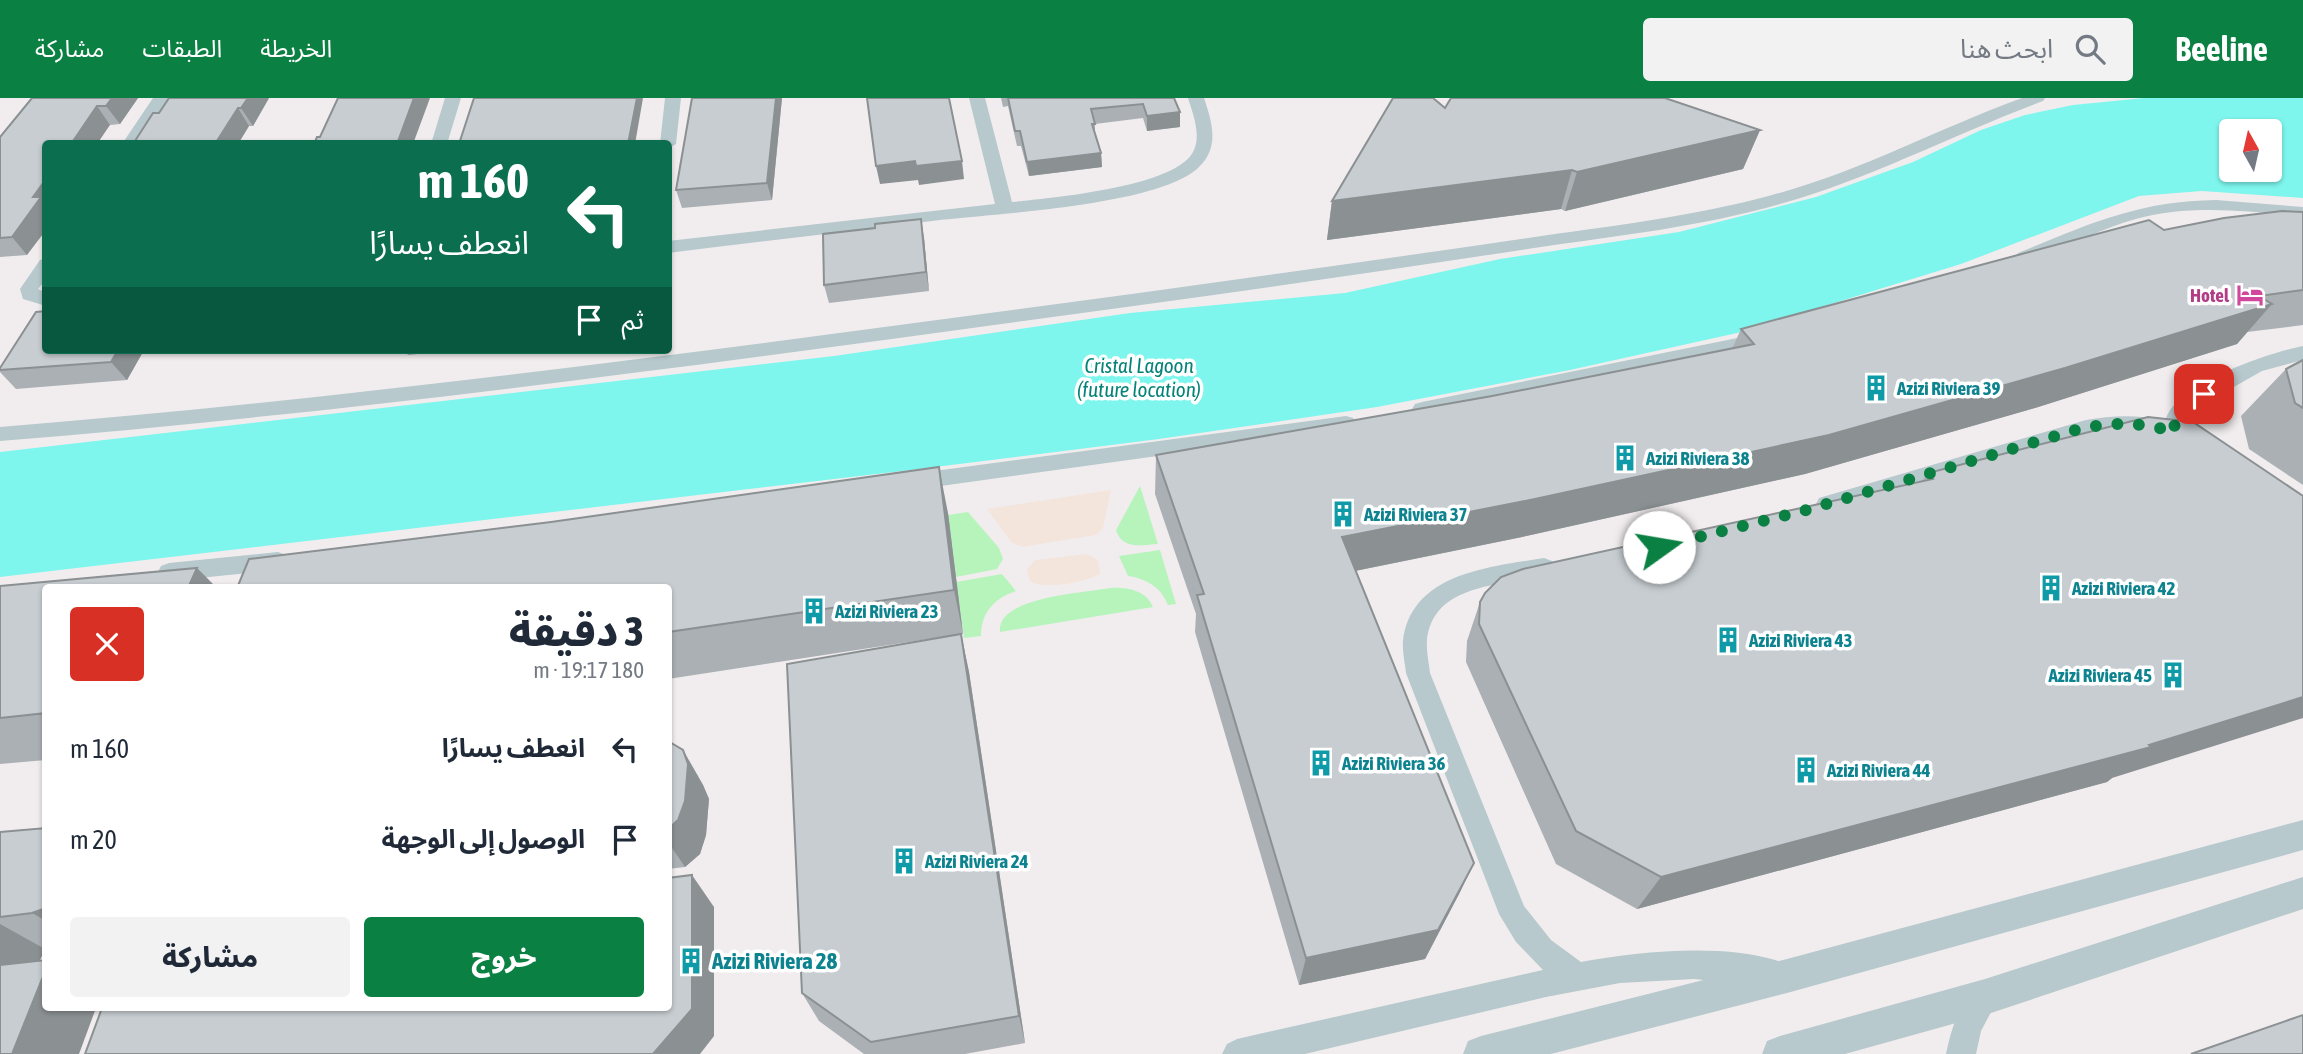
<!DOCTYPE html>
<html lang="ar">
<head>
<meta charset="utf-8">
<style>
  body { margin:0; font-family:"Asap Condensed","Noto Sans Arabic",sans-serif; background:#f2f2f3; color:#1f2937; direction:rtl; height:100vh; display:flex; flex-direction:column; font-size:26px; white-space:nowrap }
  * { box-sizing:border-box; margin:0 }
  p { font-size:23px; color:#747a83 }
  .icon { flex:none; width:38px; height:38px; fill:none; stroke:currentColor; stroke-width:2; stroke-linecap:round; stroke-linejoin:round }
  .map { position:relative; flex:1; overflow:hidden; direction:ltr }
  .side { position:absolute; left:42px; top:486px; width:630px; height:427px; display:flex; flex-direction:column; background:#fff; border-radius:7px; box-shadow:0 2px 5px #0004; direction:rtl }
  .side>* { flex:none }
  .banner { position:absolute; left:42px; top:42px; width:630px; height:214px; border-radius:7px; box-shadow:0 2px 5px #0004; direction:rtl; background:#0b6e4f; color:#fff; overflow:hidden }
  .needle { width:46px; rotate:352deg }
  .fabs { position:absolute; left:2219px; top:21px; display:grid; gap:14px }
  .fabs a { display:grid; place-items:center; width:63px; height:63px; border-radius:7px; background:#fff; box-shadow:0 2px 5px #0004; font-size:35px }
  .pin { position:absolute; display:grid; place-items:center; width:60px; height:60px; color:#fff; margin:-30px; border-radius:14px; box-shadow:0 4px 10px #0006 }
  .me { position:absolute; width:77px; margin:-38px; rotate:77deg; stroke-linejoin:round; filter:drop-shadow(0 0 5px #0008) }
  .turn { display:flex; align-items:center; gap:24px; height:147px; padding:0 28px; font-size:32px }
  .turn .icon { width:91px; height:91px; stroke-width:2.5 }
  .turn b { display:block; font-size:49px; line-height:60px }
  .then { display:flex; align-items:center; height:66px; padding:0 28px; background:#0003; gap:14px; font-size:26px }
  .round { display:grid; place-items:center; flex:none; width:74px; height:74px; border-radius:7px; background:#f2f2f3 }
  .head { display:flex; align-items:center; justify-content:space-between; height:119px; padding:0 28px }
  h1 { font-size:42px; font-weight:800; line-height:52px }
  .button { display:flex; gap:14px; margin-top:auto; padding:14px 28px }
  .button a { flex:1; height:80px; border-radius:7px; background:#0b8043; color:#fff; font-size:28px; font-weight:800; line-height:80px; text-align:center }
  .button a+a { background:#f2f2f3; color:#1f2937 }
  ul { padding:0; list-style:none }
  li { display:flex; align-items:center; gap:21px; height:91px; padding:0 28px }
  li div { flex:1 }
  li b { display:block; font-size:26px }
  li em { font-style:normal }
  header { display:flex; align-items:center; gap:42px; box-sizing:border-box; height:98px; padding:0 35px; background:#0b8043; color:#fff }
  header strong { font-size:33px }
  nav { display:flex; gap:38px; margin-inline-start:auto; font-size:24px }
  .search { width:490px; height:63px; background:#f2f2f3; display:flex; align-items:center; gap:18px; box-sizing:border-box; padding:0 24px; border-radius:7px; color:#747a83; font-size:26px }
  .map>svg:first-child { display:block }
  .green { fill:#b6f4bc }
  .sand { fill:#f4e5dc }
  .water { fill:#7ef6ed; fill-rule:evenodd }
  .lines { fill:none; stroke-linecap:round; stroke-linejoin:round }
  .minor { fill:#b7c9cd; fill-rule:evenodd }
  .tertiary { fill:#b7c9cd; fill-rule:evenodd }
  .wall { fill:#abb0b4 }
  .shaded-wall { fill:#8b9092 }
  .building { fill:#c7cdd1; stroke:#8b9092; stroke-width:2 }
  .route { stroke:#0b8043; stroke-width:12; stroke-dasharray:0 21.6 }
  .labels { text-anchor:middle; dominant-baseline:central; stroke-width:7; stroke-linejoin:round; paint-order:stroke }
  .hotel-label { font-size:19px; font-weight:bold; fill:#b23c85; stroke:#fff; text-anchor:end }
  .culture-label { font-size:19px; font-weight:bold; fill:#0d838f; stroke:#fff; text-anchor:start }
  .water-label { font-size:21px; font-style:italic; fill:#058379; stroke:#fff }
  .near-culture-label { font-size:23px; font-weight:bold; fill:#0d838f; stroke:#fff; text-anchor:start }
</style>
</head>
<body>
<header>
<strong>Beeline</strong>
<div class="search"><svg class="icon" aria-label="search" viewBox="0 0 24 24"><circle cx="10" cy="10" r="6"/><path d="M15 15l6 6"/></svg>ابحث هنا</div>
<nav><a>الخريطة</a><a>الطبقات</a><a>مشاركة</a></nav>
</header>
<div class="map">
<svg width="2303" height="956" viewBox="0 0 2303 956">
  <rect width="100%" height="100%" fill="#f1edee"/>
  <g class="green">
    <path d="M 1140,388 L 1158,446 C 1142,447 1122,452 1116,432 Z"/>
    <path d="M 968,414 L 999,450 L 1003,461 L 997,471 L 956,479 L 948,417 Z"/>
    <path d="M 1160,452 L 1176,506 L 1168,507 C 1161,489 1147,481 1128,478 L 1119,458 Z"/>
    <path d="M 1002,476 L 1016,493 C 995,500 981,514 981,538 L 964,540 L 956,484 Z"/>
    <path d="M 1110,490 C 1127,489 1146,492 1153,509 L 1000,534 C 996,499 1084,495 1110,490 Z"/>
  </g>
  <g class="sand">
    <path d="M 1111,392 L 1103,430 L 1096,437 L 1022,449 L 1011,444 L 987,411 Z"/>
    <path d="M 1087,456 L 1098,462 L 1100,475 C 1088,485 1043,492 1030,483 L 1027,472 L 1035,462 Z"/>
  </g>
  <path class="water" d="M 2144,0 L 2303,0 L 2303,100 L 2202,93 L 2139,98 L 1961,166 L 1737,235 L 1570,272 L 1377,309 L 1159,341 L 911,372 L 0,479 L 0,354 L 834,258 L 1130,215 L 1345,195 L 1500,161 L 1679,134 L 1816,99 L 1913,64 L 1981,32 L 2025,17 L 2073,7 ZM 2231,33 L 2270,33 L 2270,72 L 2231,72 Z"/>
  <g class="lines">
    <g class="minor">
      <path d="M 153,0 L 169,0 L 139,46 L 122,46 Z"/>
      <path d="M 445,0 L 461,0 L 447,46 L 431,46 Z"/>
      <path d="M 665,0 L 681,0 L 676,46 L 668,51 L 668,46 L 660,46 Z"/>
      <path d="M 969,0 L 985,0 L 1012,104 C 1050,100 1179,89 1194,52 C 1201,36 1193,16 1188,0 L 1204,0 C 1212,24 1220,49 1199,69 C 1160,108 990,116 932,123 C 844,134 756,144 668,155 L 668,143 L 995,106 Z"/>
      <path d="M 2022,0 L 2045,0 L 2043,3 C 1954,36 1872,80 1780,106 C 1700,129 1616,138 1534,150 C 1403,170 1272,189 1141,207 C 761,259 382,312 0,343 L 0,329 C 381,298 760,246 1139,195 C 1269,177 1398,159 1528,140 C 1609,128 1692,119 1772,97 C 1859,74 1937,31 2022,0 Z"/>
      <path d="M 2216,102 L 2303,109 L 2303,119 C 2249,113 2189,106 2136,121 C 2100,131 2065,149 2030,163 L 2018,163 L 2015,159 L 2018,155 C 2089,126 2138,103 2216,102 Z"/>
      <path d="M 46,160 L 46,181 L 38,191 L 46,195 L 46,208 L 23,201 L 20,191 L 40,162 Z"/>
      <path d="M 1762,235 L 1769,237 L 1772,242 L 1769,247 L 1422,318 L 1415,316 L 1412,311 L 1415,306 L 1422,304 Z"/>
      <path d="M 2303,248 L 2303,262 L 2262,273 L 2188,315 L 2186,330 L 2199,349 L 2196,354 L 2189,357 L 2182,354 L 2165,328 L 2162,333 L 2155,335 L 2113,332 L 2086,336 L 1827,414 L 1819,412 L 1816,406 L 1819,400 L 2086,322 C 2111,318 2138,316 2162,323 L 2165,328 C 2164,289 2271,254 2303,248 Z"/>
      <path d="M 1346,318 L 1353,320 L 1356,325 L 1353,330 L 1346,332 L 912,392 L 904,390 L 901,384 L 904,378 L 912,376 Z"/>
      <path d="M 278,454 L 286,457 L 289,463 L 286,469 L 278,472 L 169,483 L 161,480 L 158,474 L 161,468 L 169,465 Z"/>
      <path d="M 1544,460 L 1552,463 L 1555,469 L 1552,475 C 1508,489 1434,482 1427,542 C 1426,553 1429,565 1430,575 L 1524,808 L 1551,842 L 1581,864 C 1639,853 1731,844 1787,866 L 1791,876 L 1787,886 L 1777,890 L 1694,881 L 1620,885 L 1546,899 L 1305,956 L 1222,956 L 1227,946 L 1237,941 L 1543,872 L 1516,844 L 1499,816 L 1406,575 C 1405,565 1402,553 1403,543 C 1411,475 1490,469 1544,460 Z"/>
      <path d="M 1985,885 L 1995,889 L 1999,899 L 1981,933 L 1976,956 L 1946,956 C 1951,932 1961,895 1985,885 Z"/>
    </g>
    <g class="tertiary">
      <path d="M 2303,722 L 2303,752 L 1787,895 L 1551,956 L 1463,956 L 1468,943 L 1481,938 L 1787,861 Z"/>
      <path d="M 2303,779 L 2303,811 L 1985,917 L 1845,956 L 1762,956 L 1767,943 L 1780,938 L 1985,881 Z"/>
    </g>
  </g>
  <g class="wall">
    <path d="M 32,0 L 138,0 L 120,26 L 110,27 L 46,46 L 27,157 L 0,159 L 0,39 Z"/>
    <path d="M 269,0 L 253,28 L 249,28 L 238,46 L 133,46 Z"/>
    <path d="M 692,0 L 782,0 L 772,102 L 682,110 L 676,92 Z"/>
    <path d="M 1001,0 L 1174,0 L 1180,29 L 1147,33 L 1143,20 L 1095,26 L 1095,37 L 1101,55 L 1102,69 L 1029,78 L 1021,48 L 1017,48 L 1008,8 L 1003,9 Z"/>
    <path d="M 1445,10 L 1760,32 L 1743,71 L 1565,113 L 1561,111 L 1327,142 L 1332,103 Z"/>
    <path d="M 2303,114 L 2303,227 L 2247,234 L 2237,246 L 2035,310 L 1805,376 L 1522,439 L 1355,473 L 1474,765 L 1459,796 L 1425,861 L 1299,887 L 1195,534 L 1196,516 L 1155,396 L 1156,357 L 1492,298 L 1732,251 L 1741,231 L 2164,132 Z"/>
    <path d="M 924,140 L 929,193 L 829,205 L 824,187 Z"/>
    <path d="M 46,252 L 144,252 L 127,282 L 16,291 L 0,274 L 0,270 Z"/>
    <path d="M 405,252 L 448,252 L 447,253 L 408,257 Z"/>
    <path d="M 2303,262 L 2303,387 L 2249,351 L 2241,318 L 2286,271 Z"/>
    <path d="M 2148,319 L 2112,680 L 2107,684 L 1637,811 L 1556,766 L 1466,564 L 1467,543 L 1480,504 L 1922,383 L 1928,375 Z"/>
    <path d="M 948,415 L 963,536 L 961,536 L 969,574 L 1025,945 L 965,956 L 864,956 L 819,923 L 802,895 L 935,540 L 668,581 L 668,490 Z"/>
    <path d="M 0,488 L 46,490 L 46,662 L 0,666 Z"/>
    <path d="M 668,643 L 683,652 L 703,687 L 709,701 L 706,737 L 700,756 L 685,769 L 668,771 Z"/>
    <path d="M 46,730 L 46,851 L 39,863 L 0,956 L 0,734 Z"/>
  </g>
  <g class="shaded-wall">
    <path d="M 112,0 L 138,0 L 120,26 L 106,8 Z"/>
    <path d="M 248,0 L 269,0 L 253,28 L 241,10 Z"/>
    <path d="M 414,0 L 430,0 L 413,46 L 397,46 Z"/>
    <path d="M 637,0 L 643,0 L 635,46 L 628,46 Z"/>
    <path d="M 776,0 L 782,0 L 772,102 L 767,85 Z"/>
    <path d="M 97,8 L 110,27 L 97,46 L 71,46 Z"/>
    <path d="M 238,10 L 249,28 L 238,46 L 215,46 Z"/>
    <path d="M 1180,14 L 1180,29 L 1147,33 L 1147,18 Z"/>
    <path d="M 1760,32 L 1743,71 L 1565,113 L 1577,74 Z"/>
    <path d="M 1101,55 L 1102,69 L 1029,78 L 1027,64 Z"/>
    <path d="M 915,63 L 962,63 L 964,81 L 919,87 L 918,82 L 880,86 L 876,68 Z"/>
    <path d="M 1572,72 L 1561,111 L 1327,142 L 1332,103 Z"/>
    <path d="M 46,81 L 46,132 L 27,157 L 12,139 L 33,99 Z"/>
    <path d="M 921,121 L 924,140 L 929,193 L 926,174 Z"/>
    <path d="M 2272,206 L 2237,246 L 2035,310 L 1805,376 L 1522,439 L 1335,477 L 1342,439 Z"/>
    <path d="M 118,252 L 144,252 L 127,282 L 111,264 Z"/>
    <path d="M 939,369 L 948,415 L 963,536 L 954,492 Z"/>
    <path d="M 197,470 L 217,490 L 188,490 Z"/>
    <path d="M 961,536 L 969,574 L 1025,945 L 1019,918 Z"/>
    <path d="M 2303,599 L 2303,620 L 2112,680 L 2107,684 L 1637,811 L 1661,779 L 2149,647 Z"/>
    <path d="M 683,652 L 703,687 L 709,701 L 706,737 L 700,756 L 685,769 L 668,744 L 668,731 Z"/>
    <path d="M 1474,765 L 1459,796 L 1425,861 L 1299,887 L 1306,860 Z"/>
    <path d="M 692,777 L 714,809 L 714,938 L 700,956 L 653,956 Z"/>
    <path d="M 46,810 L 46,823 L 32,815 Z"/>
    <path d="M 0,826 L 45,851 L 23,900 L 0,888 Z"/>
    <path d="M 46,871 L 46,910 L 96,910 L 79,956 L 12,956 Z"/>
  </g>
  <g class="building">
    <path d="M 32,0 L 112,0 L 106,8 L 97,8 L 71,46 L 46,46 L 46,81 L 33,99 L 41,99 L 12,139 L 0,140 L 0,39 Z"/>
    <path d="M 169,0 L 248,0 L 241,10 L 238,10 L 215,46 L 133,46 L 153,15 L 159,15 Z"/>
    <path d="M 338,0 L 414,0 L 397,46 L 314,46 L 317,39 L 320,39 Z"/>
    <path d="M 474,0 L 637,0 L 628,46 L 459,46 Z"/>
    <path d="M 692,0 L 776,0 L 767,85 L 676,92 Z"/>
    <path d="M 867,0 L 949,0 L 962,63 L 916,68 L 915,63 L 876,68 Z"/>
    <path d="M 1008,0 L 1174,0 L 1180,14 L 1147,18 L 1143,6 L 1091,11 L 1095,26 L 1092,26 L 1101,55 L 1027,64 L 1020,33 L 1015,33 Z"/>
    <path d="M 1393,0 L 1433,0 L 1445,10 L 1451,0 L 1665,0 L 1760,32 L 1577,74 L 1572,72 L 1332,103 Z"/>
    <path d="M 2282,113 L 2303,114 L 2303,192 L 2259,198 L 2272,206 L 2065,270 L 1829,337 L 1535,401 L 1342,439 L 1474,765 L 1438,832 L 1306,860 L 1197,497 L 1204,496 L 1156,357 L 1492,298 L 1754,246 L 1741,231 L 2149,122 L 2164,132 L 2224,120 Z"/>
    <path d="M 921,121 L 926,174 L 824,187 L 823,136 L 875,130 L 875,126 Z"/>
    <path d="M 46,213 L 46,252 L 118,252 L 111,264 L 0,272 L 0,270 L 36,214 Z"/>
    <path d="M 2303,262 L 2303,310 L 2295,305 L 2286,271 Z"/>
    <path d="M 2148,319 L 2193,324 L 2303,398 L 2303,599 L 2149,647 L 2151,649 L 1661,779 L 1576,733 L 1479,526 L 1480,504 L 1485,495 L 1501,479 L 1523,471 L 1933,381 L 1928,375 Z"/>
    <path d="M 939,369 L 954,492 L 668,534 L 668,490 L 237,490 L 249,461 L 551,424 Z"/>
    <path d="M 197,470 L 188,490 L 46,490 L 46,615 L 0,620 L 0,488 Z"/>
    <path d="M 961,536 L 1019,918 L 871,944 L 802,895 L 787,566 Z"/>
    <path d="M 668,643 L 683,652 L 688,666 L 685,703 L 678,722 L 668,731 Z"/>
    <path d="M 46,730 L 46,810 L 32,815 L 0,819 L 0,734 Z"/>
    <path d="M 692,777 L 692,911 L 653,956 L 85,956 L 102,910 L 668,910 L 668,780 Z"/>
    <path d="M 46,862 L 46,871 L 12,956 L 0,956 L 0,867 Z"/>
    <path d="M 2303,917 L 2303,956 L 2191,956 Z"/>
  </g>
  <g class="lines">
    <path class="route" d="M 1659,449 L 1803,413 L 2086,329 L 2128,325 L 2176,333 L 2174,326 L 2177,314 L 2204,296"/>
  </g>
  <defs>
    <g id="hotel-bare" transform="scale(2.1)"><path d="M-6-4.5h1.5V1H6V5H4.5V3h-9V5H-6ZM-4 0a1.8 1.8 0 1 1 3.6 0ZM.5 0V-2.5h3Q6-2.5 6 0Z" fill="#d1479c" stroke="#fff" stroke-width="2.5" paint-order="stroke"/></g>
    <g id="building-bare" transform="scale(2.1)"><path d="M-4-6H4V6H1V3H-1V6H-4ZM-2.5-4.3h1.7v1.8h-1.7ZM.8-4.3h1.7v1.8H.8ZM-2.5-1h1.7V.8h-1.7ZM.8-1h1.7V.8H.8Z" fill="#0f9aa8" stroke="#fff" stroke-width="2.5" paint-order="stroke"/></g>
  </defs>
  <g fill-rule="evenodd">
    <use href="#hotel-bare" x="2250" y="197"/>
    <use href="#building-bare" x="1876" y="290"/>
    <use href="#building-bare" x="1625" y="360"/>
    <use href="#building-bare" x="1343" y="416"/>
    <use href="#building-bare" x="2051" y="490"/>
    <use href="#building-bare" x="814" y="513"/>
    <use href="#building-bare" x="1728" y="542"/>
    <use href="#building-bare" x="2173" y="577"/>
    <use href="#building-bare" x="1321" y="665"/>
    <use href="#building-bare" x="1806" y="672"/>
    <use href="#building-bare" x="904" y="763"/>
    <use href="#building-bare" x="691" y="863"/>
  </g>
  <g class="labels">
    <g class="hotel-label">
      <text x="2229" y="197">Hotel</text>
    </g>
    <g class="culture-label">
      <text x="1897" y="290">Azizi Riviera 39</text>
      <text x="1646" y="360">Azizi Riviera 38</text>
      <text x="1364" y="416">Azizi Riviera 37</text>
      <text x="2072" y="490">Azizi Riviera 42</text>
      <text x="835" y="513">Azizi Riviera 23</text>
      <text x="1749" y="542">Azizi Riviera 43</text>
      <text x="2152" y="577" text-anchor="end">Azizi Riviera 45</text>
      <text x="1342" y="665">Azizi Riviera 36</text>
      <text x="1827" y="672">Azizi Riviera 44</text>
      <text x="925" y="763">Azizi Riviera 24</text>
    </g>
    <g class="water-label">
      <text x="1139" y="267">Cristal Lagoon<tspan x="1139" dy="24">(future location)</tspan></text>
    </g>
    <g class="near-culture-label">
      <text x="712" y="863">Azizi Riviera 28</text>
    </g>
  </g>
</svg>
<div class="fabs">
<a><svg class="needle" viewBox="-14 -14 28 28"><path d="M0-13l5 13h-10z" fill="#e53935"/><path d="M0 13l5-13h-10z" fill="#747a83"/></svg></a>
</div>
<div class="pin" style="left:2204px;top:296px;background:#d93025"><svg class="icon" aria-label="arrive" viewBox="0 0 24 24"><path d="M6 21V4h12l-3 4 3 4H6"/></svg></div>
<svg class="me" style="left:1659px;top:449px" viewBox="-20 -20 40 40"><circle r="19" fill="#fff"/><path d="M0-13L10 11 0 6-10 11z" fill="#0b8043"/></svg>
<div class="banner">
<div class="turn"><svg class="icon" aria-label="left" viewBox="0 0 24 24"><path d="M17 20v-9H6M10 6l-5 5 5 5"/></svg><div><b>160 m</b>انعطف يسارًا</div></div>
<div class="then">ثم<svg class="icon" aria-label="arrive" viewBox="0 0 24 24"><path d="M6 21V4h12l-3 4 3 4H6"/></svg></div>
</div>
<section class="side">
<div class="head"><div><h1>3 دقيقة</h1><p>180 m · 19:17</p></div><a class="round" style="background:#d93025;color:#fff"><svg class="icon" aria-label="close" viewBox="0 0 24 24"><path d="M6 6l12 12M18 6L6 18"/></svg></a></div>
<ul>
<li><svg class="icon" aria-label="left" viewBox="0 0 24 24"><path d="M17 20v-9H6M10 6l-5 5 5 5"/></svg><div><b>انعطف يسارًا</b></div><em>160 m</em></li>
<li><svg class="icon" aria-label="arrive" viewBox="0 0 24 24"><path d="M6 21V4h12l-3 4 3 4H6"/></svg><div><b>الوصول إلى الوجهة</b></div><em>20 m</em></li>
</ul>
<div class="button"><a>خروج</a><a>مشاركة</a></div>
</section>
</div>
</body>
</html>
